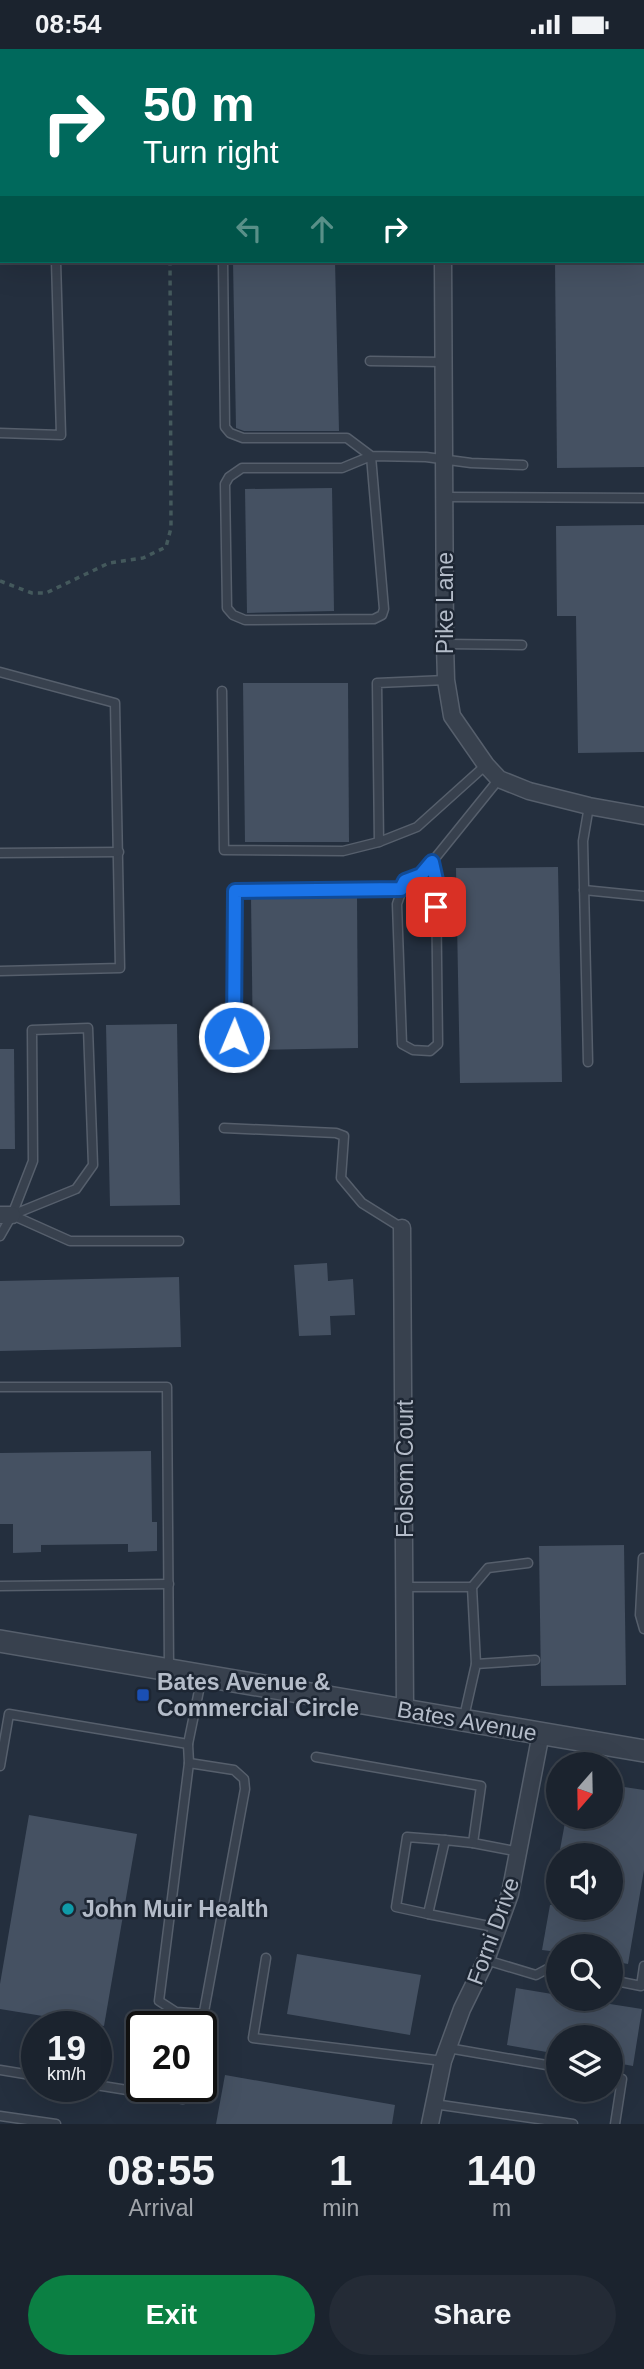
<!DOCTYPE html>
<html lang="en">
<head>
<meta charset="utf-8">
<style>
  body { margin:0; font-family:Arial,sans-serif; background:#242b36; color:#f1f3f6; height:100vh; display:flex; flex-direction:column; font-size:26px; white-space:nowrap }
  * { box-sizing:border-box; margin:0 }
  p { font-size:23px; color:#a0a4aa }
  .icon { flex:none; width:38px; height:38px; fill:none; stroke:currentColor; stroke-width:2; stroke-linecap:round; stroke-linejoin:round }
  .map { position:relative; height:2075px; overflow:hidden }
  .sheet { display:flex; flex-direction:column; background:#1b232e; flex:1 }
  .sheet>* { flex:none }
  .hud { position:absolute; left:0px; top:0px; width:644px; height:214px; box-shadow:0 7px 28px #0002,0 0 0 2px #39404a; background:#00695c; color:#fff; overflow:hidden }
  .needle { width:46px; rotate:200deg }
  .fabs { position:absolute; left:546px; top:1703px; display:grid; gap:14px }
  .fabs a { display:grid; place-items:center; width:77px; height:77px; border-radius:50%; background:#1b232e; box-shadow:0 7px 28px #0002,0 0 0 2px #39404a; font-size:35px }
  .speed { position:absolute; left:21px; top:1962px; display:flex; gap:14px; font-size:35px; font-weight:700; text-align:center }
  .speed>* { display:grid; place-content:center; width:91px; height:91px; border-radius:50%; background:#1b232e; box-shadow:0 7px 28px #0002,0 0 0 2px #39404a; line-height:1 }
  .speed small { font-size:18px; font-weight:400 }
  .speed .limit { border:4px solid #111; border-radius:10px; background:#fff; color:#111 }
  .pin { position:absolute; display:grid; place-items:center; width:60px; height:60px; color:#fff; margin:-30px; border-radius:14px; box-shadow:0 4px 10px #0006 }
  .me { position:absolute; width:77px; margin:-38px; rotate:1deg; stroke-linejoin:round; filter:drop-shadow(0 0 5px #0008) }
  .turn { display:flex; align-items:center; gap:24px; height:147px; padding:0 28px; font-size:32px }
  .turn .icon { width:91px; height:91px; stroke-width:2.5 }
  .turn b { display:block; font-size:49px; line-height:60px }
  .lanes { display:flex; align-items:center; height:66px; padding:0 28px; background:#0003; justify-content:center; gap:35px; direction:ltr }
  .lanes .off { opacity:.35 }
  .eta { display:flex; justify-content:space-evenly; align-items:center; height:119px; text-align:center }
  .eta b { font-size:42px; font-weight:700; line-height:49px }
  .action { display:flex; gap:14px; margin-top:auto; padding:14px 28px }
  .action a { flex:1; height:80px; border-radius:42px; background:#0b8043; color:#fff; font-size:28px; font-weight:700; line-height:80px; text-align:center }
  .action a+a { background:#242b36; color:#f1f3f6 }
  .status { display:flex; justify-content:space-between; align-items:center; height:49px; padding:0 35px; background:#1b232e; direction:ltr }
  .status svg { height:19px; fill:currentColor }
  .map>svg:first-child { display:block }
  .green { fill:#263c3f }
  .building { fill:#455162 }
  .lines { fill:none; stroke-linecap:round; stroke-linejoin:round }
  .service-casing { stroke:#565f6c; stroke-width:11 }
  .minor-casing { stroke:#565f6c; stroke-width:19 }
  .tertiary-casing { stroke:#565f6c; stroke-width:24 }
  .motorway-casing { stroke:#434c59; stroke-width:33 }
  .path { stroke:#44595c; stroke-width:3.5; stroke-dasharray:5 5; stroke-linecap:butt }
  .service { stroke:#38414e; stroke-width:8 }
  .minor { stroke:#38414e; stroke-width:16 }
  .tertiary { stroke:#38414e; stroke-width:21 }
  .motorway { stroke:#746855; stroke-width:30 }
  .route-casing { stroke:#114b97; stroke-width:18 }
  .route { stroke:#1a73e8; stroke-width:12 }
  .transit-dot { fill:#1a4fb4; stroke:#1d2633; stroke-width:2.5 }
  .culture-dot { fill:#0f9aa8; stroke:#1d2633; stroke-width:2.5 }
  .labels { text-anchor:middle; dominant-baseline:central; stroke-width:5; stroke-linejoin:round; paint-order:stroke }
  .street-label { font-size:23px; fill:#b4bcc9; stroke:#1d2633 }
  .poi-label { font-size:23px; font-weight:bold; fill:#b4bcc9; stroke:#1d2633; text-anchor:start }
</style>
</head>
<body>
<div class="status"><b>08:54</b><svg viewBox="0 0 49 12"><path d="M0 12V9h3v3zM5 12V6h3v6zM10 12V3h3v9zM15 12V0h3v12zM26 1h20v11H26zM47 4h2v5h-2z"/></svg></div>
<div class="map">
<svg width="644" height="2075" viewBox="0 0 644 2075">
  <rect width="100%" height="100%" fill="#242f3e"/>
  <path class="green" d="M 0,0 L 285,0 L 326,2 L 2,2 L 2,49 Z"/>
  <g class="building">
    <path d="M 233,212 L 335,212 L 339,382 L 244,382 L 236,379 Z"/>
    <path d="M 555,212 L 644,212 L 644,418 L 557,419 Z"/>
    <path d="M 332,439 L 334,562 L 247,564 L 245,440 Z"/>
    <path d="M 644,476 L 644,703 L 578,704 L 576,567 L 557,567 L 556,477 Z"/>
    <path d="M 243,634 L 348,634 L 349,793 L 245,793 Z"/>
    <path d="M 558,818 L 562,1033 L 460,1034 L 456,819 Z"/>
    <path d="M 357,847 L 358,999 L 253,1001 L 251,848 Z"/>
    <path d="M 177,975 L 180,1156 L 110,1157 L 106,976 Z"/>
    <path d="M 0,1000 L 14,1000 L 15,1100 L 0,1100 Z"/>
    <path d="M 327,1214 L 328,1232 L 353,1230 L 355,1266 L 330,1267 L 331,1286 L 299,1287 L 294,1216 Z"/>
    <path d="M 179,1228 L 181,1298 L 0,1302 L 0,1232 Z"/>
    <path d="M 151,1402 L 152,1473 L 157,1473 L 157,1502 L 128,1503 L 128,1495 L 41,1496 L 41,1503 L 13,1504 L 13,1475 L 0,1475 L 0,1404 Z"/>
    <path d="M 624,1496 L 626,1636 L 541,1637 L 539,1497 Z"/>
    <path d="M 611,1736 L 644,1741 L 644,1821 L 628,1915 L 611,1912 L 611,1897 L 558,1897 L 558,1903 L 542,1901 L 550,1856 L 558,1856 L 558,1858 L 611,1858 L 611,1806 L 559,1806 L 566,1768 L 611,1768 Z"/>
    <path d="M 29,1766 L 137,1785 L 104,1977 L 0,1960 L 0,1935 Z"/>
    <path d="M 297,1905 L 421,1926 L 410,1986 L 287,1965 Z"/>
    <path d="M 516,1939 L 558,1946 L 558,1950 L 578,1950 L 642,1960 L 633,2017 L 611,2013 L 611,1988 L 558,1988 L 558,2005 L 507,1996 Z"/>
    <path d="M 225,2026 L 395,2056 L 392,2075 L 216,2075 Z"/>
  </g>
  <g class="lines">
    <g class="service-casing">
      <g id="service">
        <path d="M 0,179 L 2,179"/>
        <path d="M 223,212 L 225,378 L 230,384 L 243,389 L 347,389 L 371,407 L 384,560 L 382,566 L 374,570 L 245,571 L 233,566 L 227,559 L 225,435 L 229,428 L 242,419 L 342,419 L 371,407 L 426,408 L 471,414 L 523,416"/>
        <path d="M 370,312 L 444,313"/>
        <path d="M 0,384 L 61,386 L 56,212"/>
        <path d="M 445,448 L 644,449"/>
        <path d="M 445,595 L 522,596"/>
        <path d="M 0,623 L 115,654 L 120,919 L 0,922"/>
        <path d="M 222,642 L 224,801 L 343,802 L 379,793 L 417,778 L 486,716"/>
        <path d="M 379,793 L 377,634 L 446,631"/>
        <path d="M 0,804 L 119,803"/>
        <path d="M 432,813 L 436,831 L 438,995 L 430,1002 L 413,1001 L 402,995 L 397,855 L 405,832 L 421,826 L 432,813 L 499,730"/>
        <path d="M 584,841 L 644,847"/>
        <path d="M 234,988 L 235,842 L 401,840"/>
        <path d="M 588,1013 L 583,792 L 589,757"/>
        <path d="M 224,1079 L 336,1084 L 344,1087 L 341,1129 L 362,1154 L 402,1179"/>
        <path d="M 12,1166 L 70,1192 L 179,1192"/>
        <path d="M 0,1187 L 12,1166 L 33,1112 L 32,981 L 88,979 L 93,1116 L 76,1140 L 12,1166"/>
        <path d="M 0,1338 L 167,1338 L 169,1618"/>
        <path d="M 643,1509 L 640,1566 L 644,1580"/>
        <path d="M 0,1537 L 169,1535"/>
        <path d="M 406,1538 L 472,1538 L 476,1615"/>
        <path d="M 472,1538 L 488,1519 L 528,1514"/>
        <path d="M 202,1627 L 188,1695 L 189,1714 L 159,1952 L 176,1963 L 205,1965"/>
        <path d="M 464,1668 L 476,1615 L 535,1611"/>
        <path d="M 316,1708 L 481,1737 L 473,1794 L 520,1803"/>
        <path d="M 189,1714 L 234,1721 L 244,1730 L 245,1740 L 201,1979"/>
        <path d="M 0,1717 L 9,1665 L 188,1695"/>
        <path d="M 473,1794 L 445,1791 L 428,1865 L 499,1879"/>
        <path d="M 428,1865 L 396,1858 L 407,1788 L 445,1791"/>
        <path d="M 266,1909 L 253,1989 L 443,2012"/>
        <path d="M 486,1911 L 536,1926 L 549,1919 L 558,1921"/>
        <path d="M 611,1931 L 641,1937 L 644,1917"/>
        <path d="M 448,1999 L 558,2018"/>
        <path d="M 0,2021 L 37,2027"/>
        <path d="M 611,2028 L 622,2030 L 615,2075"/>
        <path d="M 96,2036 L 183,2050 L 186,2037"/>
        <path d="M 434,2055 L 573,2075"/>
        <path d="M 0,2067 L 56,2075"/>
      </g>
    </g>
    <g class="minor-casing">
      <g id="minor">
        <path d="M 443,212 L 445,595 L 446,631 L 452,667 L 486,716 L 499,730 L 529,742 L 589,757 L 644,767"/>
        <path d="M 0,1166 L 12,1166"/>
        <path d="M 402,1179 L 405,1661"/>
        <path d="M 430,2075 L 443,2012 L 462,1960 L 486,1911 L 510,1845 L 541,1684"/>
      </g>
    </g>
    <g class="tertiary-casing">
      <g id="tertiary">
        <path d="M 0,81 L 2,81"/>
        <path d="M 642,103 L 644,103"/>
        <path d="M 0,1592 L 644,1702"/>
      </g>
    </g>
    <g class="motorway-casing">
      <g id="motorway">
        <path d="M 285,0 L 326,2"/>
        <path d="M 642,8 L 644,8"/>
      </g>
    </g>
    <g class="path">
      <path d="M 0,136 L 2,137"/>
      <path d="M 0,532 L 32,544 L 46,544 L 109,514 L 143,509 L 166,498 L 171,479 L 170,212"/>
    </g>
    <use href="#service" class="service"/>
    <use href="#minor" class="minor"/>
    <use href="#tertiary" class="tertiary"/>
    <use href="#motorway" class="motorway"/>
  </g>
  <g class="lines">
    <g class="route-casing">
      <path id="route" d="M 234,988 L 235,842 L 401,840 L 405,832 L 421,826 L 432,813 L 436,831 L 436,858"/>
    </g>
    <use href="#route" class="route"/>
  </g>
  <rect class="transit-dot" x="136" y="1639" width="14" height="14" rx="3.5"/>
  <circle class="culture-dot" cx="68" cy="1860" r="7"/>
  <g class="labels">
    <g class="street-label">
      <text transform="translate(445 554) rotate(-90)">Pike Lane</text>
      <text transform="translate(405 1420) rotate(-90)">Folsom Court</text>
      <text transform="translate(467 1672) rotate(10)">Bates Avenue</text>
      <text transform="translate(493 1882) rotate(-70)">Forni Drive</text>
    </g>
    <g class="poi-label">
      <text x="157" y="1633">Bates Avenue &amp;<tspan x="157" dy="26">Commercial Circle</tspan></text>
      <text x="82" y="1860">John Muir Health</text>
    </g>
  </g>
</svg>
<div class="fabs">
<a><svg class="needle" viewBox="-14 -14 28 28"><path d="M0-13l5 13h-10z" fill="#e53935"/><path d="M0 13l5-13h-10z" fill="#a0a4aa"/></svg></a>
<a><svg class="icon" aria-label="sound" viewBox="0 0 24 24"><path d="M4 9h4l5-4v14l-5-4H4zM17 9q2 3 0 6"/></svg></a>
<a><svg class="icon" aria-label="search" viewBox="0 0 24 24"><circle cx="10" cy="10" r="6"/><path d="M15 15l6 6"/></svg></a>
<a><svg class="icon" aria-label="layers" viewBox="0 0 24 24"><path d="M12 4l9 5-9 5-9-5zM3 14l9 5 9-5"/></svg></a>
</div>
<div class="speed"><div>19<small>km/h</small></div><div class="limit">20</div></div>
<div class="pin" style="left:436px;top:858px;background:#d93025"><svg class="icon" aria-label="arrive" viewBox="0 0 24 24"><path d="M6 21V4h12l-3 4 3 4H6"/></svg></div>
<svg class="me" style="left:234px;top:988px" viewBox="-20 -20 40 40"><circle r="17" fill="#1a73e8" stroke="#fff" stroke-width="3"/><path d="M0-11L8 9 0 5-8 9z" fill="#fff"/></svg>
<div class="hud">
<div class="turn"><svg class="icon" aria-label="right" viewBox="0 0 24 24"><path d="M7 20v-9h11M14 6l5 5-5 5"/></svg><div><b>50 m</b>Turn right</div></div>
<div class="lanes"><svg class="icon off" aria-label="left" viewBox="0 0 24 24"><path d="M17 20v-9H6M10 6l-5 5 5 5"/></svg><svg class="icon off" aria-label="ahead" viewBox="0 0 24 24"><path d="M12 20V5M6 11l6-6 6 6"/></svg><svg class="icon" aria-label="right" viewBox="0 0 24 24"><path d="M7 20v-9h11M14 6l5 5-5 5"/></svg></div>
</div>
</div>
<section class="sheet">
<div class="eta">
<div><b>08:55</b><p>Arrival</p></div>
<div><b>1</b><p>min</p></div>
<div><b>140</b><p>m</p></div>
</div>
<div class="action"><a>Exit</a><a>Share</a></div>
</section>
</body>
</html>
